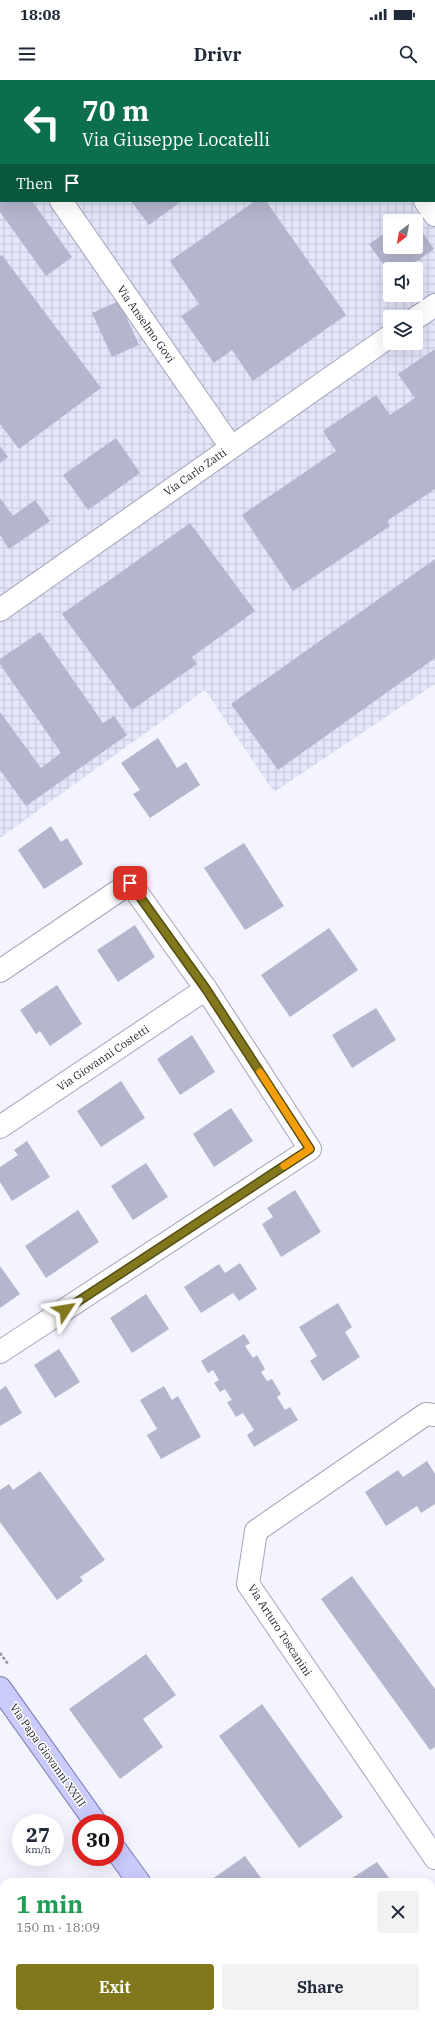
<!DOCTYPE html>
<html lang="en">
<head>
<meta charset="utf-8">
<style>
  body { margin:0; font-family:"IBM Plex Serif",serif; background:#f2f2f3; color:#1f2937; height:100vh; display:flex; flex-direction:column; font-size:15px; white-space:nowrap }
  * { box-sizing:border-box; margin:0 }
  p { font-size:13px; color:#747a83 }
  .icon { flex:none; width:22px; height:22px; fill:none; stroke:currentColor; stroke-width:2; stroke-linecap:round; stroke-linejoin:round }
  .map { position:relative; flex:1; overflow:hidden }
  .side { position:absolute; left:0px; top:1798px; width:435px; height:140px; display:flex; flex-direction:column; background:#fff; border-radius:12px 12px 0 0; box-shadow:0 4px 16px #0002 }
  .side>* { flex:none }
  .guide { position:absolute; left:0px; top:0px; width:435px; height:122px; box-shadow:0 4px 16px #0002; background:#0b6e4f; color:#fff; overflow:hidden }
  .needle { width:26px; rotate:211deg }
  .tools { position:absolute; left:383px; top:134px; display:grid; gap:8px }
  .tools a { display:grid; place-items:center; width:40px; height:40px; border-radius:4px; background:#fff; box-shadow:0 4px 16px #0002; font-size:20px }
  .speed { position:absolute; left:12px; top:1734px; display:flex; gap:8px; font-size:20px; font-weight:700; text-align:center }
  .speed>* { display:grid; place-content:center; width:52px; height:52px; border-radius:50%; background:#fff; box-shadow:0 4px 16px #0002; line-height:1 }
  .speed small { font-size:10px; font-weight:400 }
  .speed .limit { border:6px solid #d22; background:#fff; color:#111 }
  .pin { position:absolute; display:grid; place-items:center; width:34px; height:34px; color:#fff; margin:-17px; border-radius:8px; box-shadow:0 2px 6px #0006 }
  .me { position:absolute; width:44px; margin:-22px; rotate:57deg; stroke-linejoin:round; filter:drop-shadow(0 0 3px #0008) }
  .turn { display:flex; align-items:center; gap:14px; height:84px; padding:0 16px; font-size:18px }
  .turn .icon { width:52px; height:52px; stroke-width:2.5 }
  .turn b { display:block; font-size:28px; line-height:34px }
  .then { display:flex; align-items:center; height:38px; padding:0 16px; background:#0003; gap:8px; font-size:15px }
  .round { display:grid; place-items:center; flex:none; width:42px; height:42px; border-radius:4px; background:#f2f2f3 }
  .headline { display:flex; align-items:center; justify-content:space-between; height:68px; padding:0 16px }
  h1 { font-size:24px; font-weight:700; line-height:30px; color:#1e9e55 }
  .cta { display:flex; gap:8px; margin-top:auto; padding:8px 16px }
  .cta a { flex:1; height:46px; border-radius:4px; background:#81771c; color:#fff; font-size:16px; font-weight:700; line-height:46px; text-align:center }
  .cta a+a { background:#f2f2f3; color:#1f2937 }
  .status { display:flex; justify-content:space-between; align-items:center; height:28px; padding:0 20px; background:#fff; direction:ltr }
  .status svg { height:11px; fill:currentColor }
  header { display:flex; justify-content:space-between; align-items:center; height:52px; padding:0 16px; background:#fff; font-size:18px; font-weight:700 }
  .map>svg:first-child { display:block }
  .industrial { fill:url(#industrial-grid); fill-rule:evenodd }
  .building { fill:#b5b6ce }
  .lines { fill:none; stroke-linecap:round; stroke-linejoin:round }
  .minor-casing { stroke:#a2a4bb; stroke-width:24 }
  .major-casing { stroke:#7a7bb2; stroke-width:24 }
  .path { stroke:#95969f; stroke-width:2.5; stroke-dasharray:3 2; stroke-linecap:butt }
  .minor { stroke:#fff; stroke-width:22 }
  .major { stroke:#cacbfb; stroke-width:22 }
  .rail { stroke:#3e3f48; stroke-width:3; stroke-dasharray:2 4; stroke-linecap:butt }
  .route-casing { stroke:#544d12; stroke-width:10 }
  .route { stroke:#81771c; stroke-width:7 }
  .slow { stroke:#f59e0b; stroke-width:7 }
  .labels { text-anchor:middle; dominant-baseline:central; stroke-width:3; stroke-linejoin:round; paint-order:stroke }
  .street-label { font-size:11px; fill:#25262f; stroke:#fff }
</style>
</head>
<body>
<div class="status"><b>18:08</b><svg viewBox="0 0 49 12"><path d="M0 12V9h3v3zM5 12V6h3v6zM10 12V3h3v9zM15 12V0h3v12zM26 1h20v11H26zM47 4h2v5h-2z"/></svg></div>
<header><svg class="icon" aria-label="menu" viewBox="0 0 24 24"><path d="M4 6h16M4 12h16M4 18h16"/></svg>Drivr<svg class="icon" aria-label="search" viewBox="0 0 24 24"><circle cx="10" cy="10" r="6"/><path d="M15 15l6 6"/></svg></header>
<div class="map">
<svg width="435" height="1938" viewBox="0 0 435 1938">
  <defs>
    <pattern id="industrial-grid" width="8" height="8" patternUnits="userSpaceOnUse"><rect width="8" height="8" fill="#e5e6fa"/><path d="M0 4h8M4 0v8" fill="none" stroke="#c4c5d7"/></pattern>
  </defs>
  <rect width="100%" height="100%" fill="#f3f4fe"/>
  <path class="industrial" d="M 0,0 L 435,0 L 435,604 L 274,712 L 205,610 L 0,758 ZM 1,1 L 434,1 L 434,121 L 1,121 ZM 390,141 L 416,141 L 416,167 L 390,167 ZM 390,189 L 416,189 L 416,215 L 390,215 ZM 390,237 L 416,237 L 416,263 L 390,263 Z"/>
  <g class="building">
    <path d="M 0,121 L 32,121 L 72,177 L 46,196 L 0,132 Z"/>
    <path d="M 131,121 L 177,121 L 179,123 L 149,145 Z"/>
    <path d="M 255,121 L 266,121 L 346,235 L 253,301 L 232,270 L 214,283 L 181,236 L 199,224 L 170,181 Z"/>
    <path d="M 411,135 L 415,141 L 403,141 Z"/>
    <path d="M 416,143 L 434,169 L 405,189 L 390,189 L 390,194 L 369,164 L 390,150 L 390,167 L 416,167 Z"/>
    <path d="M 2,175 L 101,308 L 19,369 L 0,344 L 0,176 Z"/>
    <path d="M 119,221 L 139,265 L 112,277 L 92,233 Z"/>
    <path d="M 435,269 L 435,409 L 387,441 L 390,446 L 293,511 L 242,435 L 336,371 L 323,351 L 376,315 L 390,335 L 415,318 L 398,294 Z"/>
    <path d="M 116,358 L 140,393 L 88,430 L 63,395 Z"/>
    <path d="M 0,366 L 8,377 L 0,383 Z"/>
    <path d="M 0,418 L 13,436 L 35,420 L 50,441 L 9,469 L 0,455 Z"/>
    <path d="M 190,443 L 255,531 L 192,577 L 197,584 L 132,630 L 62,534 Z"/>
    <path d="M 435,479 L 435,578 L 278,690 L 231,624 Z"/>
    <path d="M 40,552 L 103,643 L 114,636 L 127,655 L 26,726 L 0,690 L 0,632 L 41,688 L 61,673 L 0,584 L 0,579 Z"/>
    <path d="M 158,658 L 177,688 L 186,682 L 200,705 L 150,738 L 133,714 L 140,710 L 121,683 Z"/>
    <path d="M 51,746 L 61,762 L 67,758 L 83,784 L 44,809 L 18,770 Z"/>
    <path d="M 244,763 L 284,826 L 245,850 L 204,788 Z"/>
    <path d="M 135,845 L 155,877 L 118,902 L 97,870 Z"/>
    <path d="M 329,848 L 358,890 L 290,937 L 261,895 Z"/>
    <path d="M 57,905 L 82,944 L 50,966 L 40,951 L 36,954 L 20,930 Z"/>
    <path d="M 376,928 L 396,960 L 352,988 L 332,955 Z"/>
    <path d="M 192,955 L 215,992 L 180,1015 L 157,979 Z"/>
    <path d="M 121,1001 L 145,1038 L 101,1067 L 77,1031 Z"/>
    <path d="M 231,1028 L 253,1061 L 214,1087 L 193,1054 Z"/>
    <path d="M 27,1061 L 50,1097 L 12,1121 L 0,1102 L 0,1087 L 18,1075 L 14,1070 Z"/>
    <path d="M 146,1083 L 168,1117 L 133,1140 L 111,1106 Z"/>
    <path d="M 295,1110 L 321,1152 L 281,1177 L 262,1144 L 273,1137 L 267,1128 Z"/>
    <path d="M 78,1130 L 99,1162 L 46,1198 L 25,1166 Z"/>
    <path d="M 240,1183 L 257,1209 L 239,1221 L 233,1213 L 201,1233 L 184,1207 L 219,1184 L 225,1193 Z"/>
    <path d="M 0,1186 L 20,1214 L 0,1228 Z"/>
    <path d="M 146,1214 L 169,1249 L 132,1273 L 110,1238 Z"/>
    <path d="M 338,1223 L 352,1247 L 345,1252 L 360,1277 L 323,1301 L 310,1281 L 317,1276 L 299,1247 Z"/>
    <path d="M 244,1254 L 250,1263 L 245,1266 L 253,1278 L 257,1275 L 265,1289 L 261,1292 L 267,1301 L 272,1299 L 281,1314 L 277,1317 L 285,1330 L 290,1327 L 298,1340 L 254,1367 L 247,1355 L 254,1350 L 243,1333 L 236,1337 L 227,1322 L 232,1320 L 225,1309 L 220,1312 L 214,1303 L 219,1300 L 213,1290 L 208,1293 L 201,1281 Z"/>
    <path d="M 59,1269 L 80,1302 L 55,1318 L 34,1285 Z"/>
    <path d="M 6,1306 L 22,1333 L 0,1346 L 0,1310 Z"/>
    <path d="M 164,1306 L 172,1320 L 178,1316 L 201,1357 L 161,1379 L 147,1355 L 157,1349 L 140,1320 Z"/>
    <path d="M 427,1381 L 435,1394 L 435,1424 L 421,1433 L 417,1426 L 386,1446 L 365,1412 L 398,1390 L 403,1397 Z"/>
    <path d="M 40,1391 L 105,1480 L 80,1497 L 83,1501 L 57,1520 L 0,1442 L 0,1410 L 9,1404 L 13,1410 Z"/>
    <path d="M 352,1496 L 435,1609 L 435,1667 L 430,1670 L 321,1519 Z"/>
    <path d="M 146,1574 L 176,1615 L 143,1639 L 163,1667 L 120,1699 L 69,1629 Z"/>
    <path d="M 262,1624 L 343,1737 L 299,1768 L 219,1656 Z"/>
    <path d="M 245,1776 L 264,1802 L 208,1802 Z"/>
    <path d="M 377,1782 L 392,1802 L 346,1802 Z"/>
    <path d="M 4,1847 L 4,1933 L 0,1934 L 0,1881 L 3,1880 L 0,1868 L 0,1848 Z"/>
    <path d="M 431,1858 L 435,1863 L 435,1871 L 431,1873 Z"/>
    <path d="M 351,1934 L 364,1934 L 367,1938 L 346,1938 Z"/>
  </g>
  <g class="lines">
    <g class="minor-casing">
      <g id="minor">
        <path d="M 342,0 L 343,1"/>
        <path d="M 65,1 L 66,0"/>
        <path d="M 0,78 L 1,76"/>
        <path d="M 61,121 L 231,367"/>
        <path d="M 425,121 L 435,135"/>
        <path d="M 416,238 L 435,225"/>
        <path d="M 0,530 L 390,256"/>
        <path d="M 0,891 L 130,803 L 206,909 L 310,1069 L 0,1272"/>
        <path d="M 0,1047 L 206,909"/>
        <path d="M 435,1335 L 426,1334 L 256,1451 L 248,1504 L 435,1778"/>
      </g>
    </g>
    <g class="major-casing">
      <g id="major">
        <path d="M 0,1608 L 96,1743"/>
        <path d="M 115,1769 L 139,1802"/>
        <path d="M 234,1934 L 237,1938"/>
      </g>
    </g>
    <g class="path">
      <path d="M 0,1573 L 8,1584"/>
      <path d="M 204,1934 L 207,1938"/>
    </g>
    <use href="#minor" class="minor"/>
    <use href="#major" class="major"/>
    <g class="rail">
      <path d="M 15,1 L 16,0"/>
      <path d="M 0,19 L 1,18"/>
    </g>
  </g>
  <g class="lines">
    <g class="route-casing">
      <path id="route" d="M 65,1230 L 310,1069 L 206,909 L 130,803"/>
    </g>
    <use href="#route" class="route"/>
    <path class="slow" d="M 260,992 L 310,1069 L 284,1086"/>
  </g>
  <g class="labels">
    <g class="street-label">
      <text transform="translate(146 244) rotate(55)">Via Anselmo Govi</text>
      <text transform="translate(195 392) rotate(-35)">Via Carlo Zatti</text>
      <text transform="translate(103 978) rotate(-34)">Via Giovanni Costetti</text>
      <text transform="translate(280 1550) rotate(57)">Via Arturo Toscanini</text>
      <text transform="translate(48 1675) rotate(55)">Via Papa Giovanni XXIII</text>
    </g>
  </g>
</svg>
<div class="tools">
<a><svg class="needle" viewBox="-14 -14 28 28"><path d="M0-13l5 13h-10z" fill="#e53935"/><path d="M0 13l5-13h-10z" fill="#747a83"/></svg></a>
<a><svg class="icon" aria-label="sound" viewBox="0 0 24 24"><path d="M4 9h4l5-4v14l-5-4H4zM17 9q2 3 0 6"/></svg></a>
<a><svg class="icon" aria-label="layers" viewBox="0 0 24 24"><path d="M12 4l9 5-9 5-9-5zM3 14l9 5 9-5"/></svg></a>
</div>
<div class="speed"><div>27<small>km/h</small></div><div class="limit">30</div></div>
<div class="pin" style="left:130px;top:803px;background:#d93025"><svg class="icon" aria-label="arrive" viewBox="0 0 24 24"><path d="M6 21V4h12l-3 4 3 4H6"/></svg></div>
<svg class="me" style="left:65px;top:1230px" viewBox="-20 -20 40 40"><path d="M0-17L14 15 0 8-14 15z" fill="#81771c" stroke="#fff" stroke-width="4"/></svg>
<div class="guide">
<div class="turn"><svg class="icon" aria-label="left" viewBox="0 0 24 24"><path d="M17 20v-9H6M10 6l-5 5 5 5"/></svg><div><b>70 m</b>Via Giuseppe Locatelli</div></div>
<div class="then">Then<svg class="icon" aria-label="arrive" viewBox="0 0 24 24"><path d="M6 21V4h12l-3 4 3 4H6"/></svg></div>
</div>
<section class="side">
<div class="headline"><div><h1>1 min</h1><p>150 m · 18:09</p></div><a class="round"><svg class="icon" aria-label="close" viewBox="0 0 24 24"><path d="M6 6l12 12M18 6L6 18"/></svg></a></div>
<div class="cta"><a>Exit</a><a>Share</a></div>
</section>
</div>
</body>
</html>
